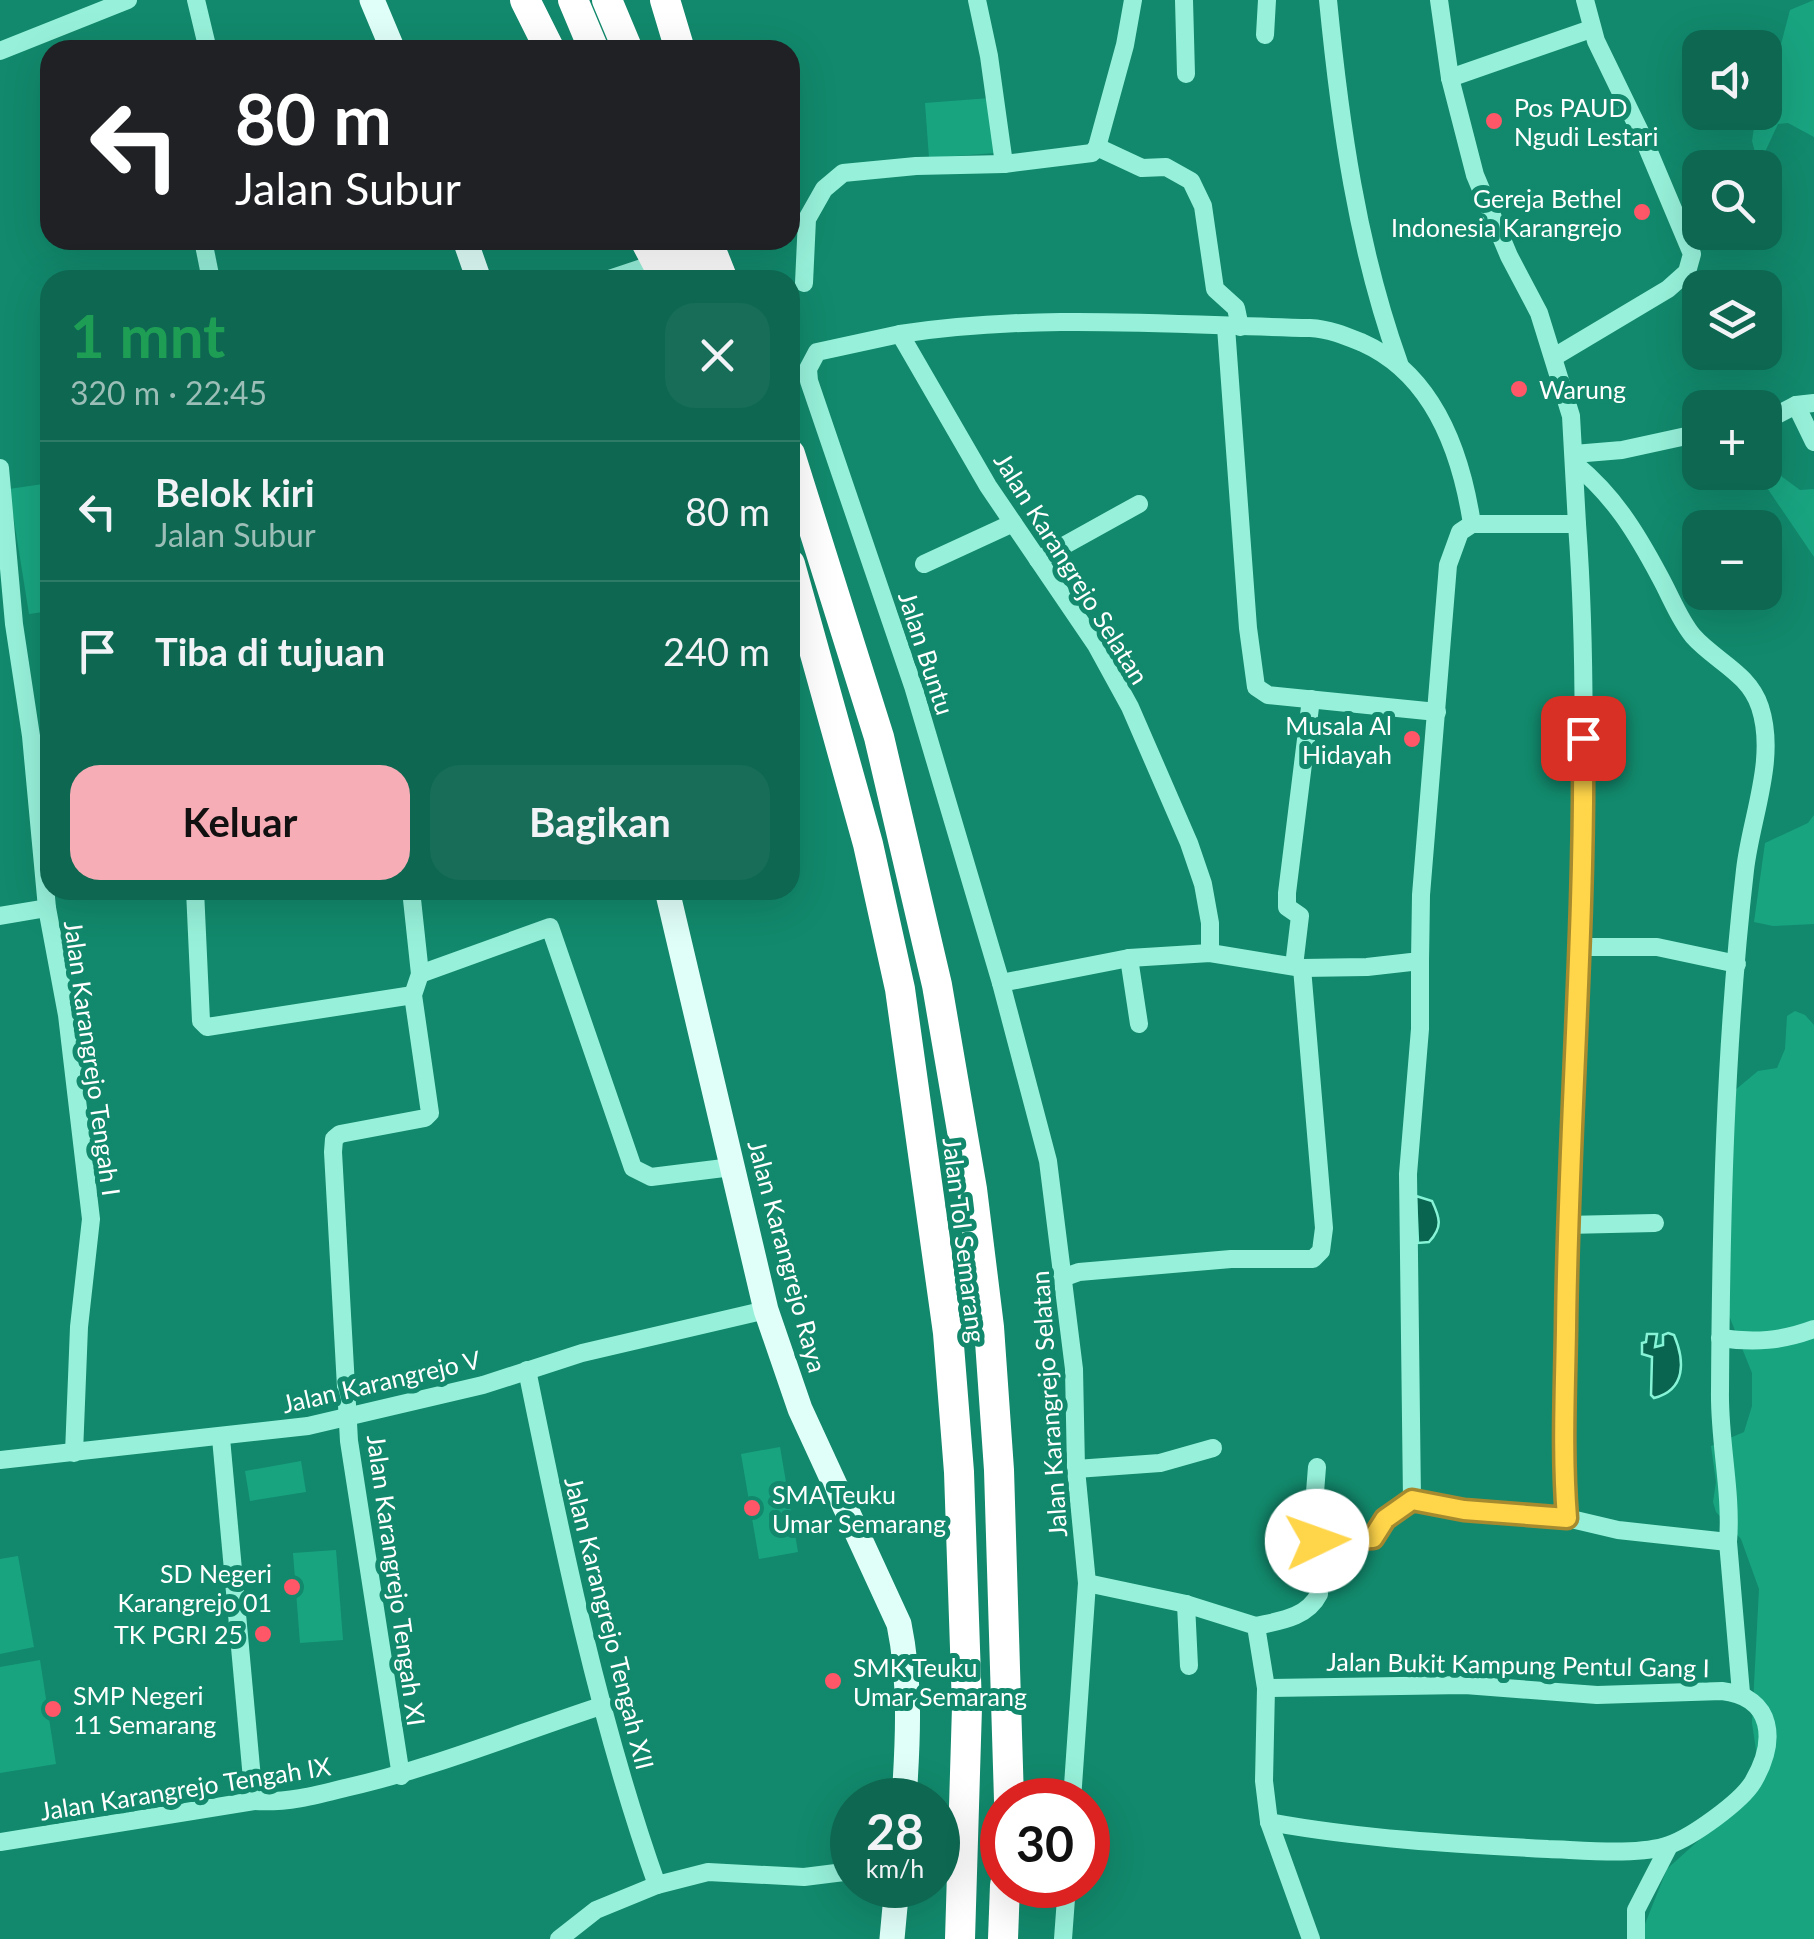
<!DOCTYPE html>
<html lang="id">
<head>
<meta charset="utf-8">
<style>
  body { margin:0; font-family:Lato,sans-serif; background:#176d58; color:#f1f3f6; height:100vh; display:flex; flex-direction:column; font-size:38px; white-space:nowrap }
  * { box-sizing:border-box; margin:0 }
  p { font-size:32px; color:#9bbeb7 }
  .icon { flex:none; width:55px; height:55px; fill:none; stroke:currentColor; stroke-width:2; stroke-linecap:round; stroke-linejoin:round }
  .map { position:relative; flex:1; overflow:hidden }
  .drawer { position:absolute; left:40px; top:270px; width:760px; height:630px; display:flex; flex-direction:column; background:#0e6751; border-radius:30px; box-shadow:0 10px 40px #0002 }
  .drawer>* { flex:none }
  .top-card { position:absolute; left:40px; top:40px; width:760px; height:210px; border-radius:30px; box-shadow:0 10px 40px #0002; background:#202124; color:#fff; overflow:hidden }
  .buttons { position:absolute; left:1682px; top:30px; display:grid; gap:20px }
  .buttons a { display:grid; place-items:center; width:100px; height:100px; border-radius:20px; background:#0e6751; box-shadow:0 10px 40px #0002; font-size:50px }
  .speed { position:absolute; left:830px; top:1778px; display:flex; gap:20px; font-size:50px; font-weight:700; text-align:center }
  .speed>* { display:grid; place-content:center; width:130px; height:130px; border-radius:50%; background:#0e6751; box-shadow:0 10px 40px #0002; line-height:1 }
  .speed small { font-size:25px; font-weight:400 }
  .speed .limit { border:15px solid #d22; background:#fff; color:#111 }
  .pin { position:absolute; display:grid; place-items:center; width:85px; height:85px; color:#fff; margin:-42px; border-radius:20px; box-shadow:0 5px 15px #0006 }
  .me { position:absolute; width:110px; margin:-55px; rotate:87deg; stroke-linejoin:round; filter:drop-shadow(0 0 8px #0008) }
  .turn { display:flex; align-items:center; gap:35px; height:210px; padding:0 30px; font-size:45px }
  .turn .icon { width:130px; height:130px; stroke-width:2.5 }
  .turn b { display:block; font-size:70px; line-height:85px }
  .round { display:grid; place-items:center; flex:none; width:105px; height:105px; border-radius:30px; background:#176d58 }
  .summary { display:flex; align-items:center; justify-content:space-between; height:170px; padding:0 30px }
  h1 { font-size:60px; font-weight:700; line-height:75px; color:#1e9e55 }
  .primary-button { display:flex; gap:20px; margin-top:auto; padding:20px 30px }
  .primary-button a { flex:1; height:115px; border-radius:30px; background:#f7adb6; color:#111; font-size:40px; font-weight:700; line-height:115px; text-align:center }
  .primary-button a+a { background:#176d58; color:#f1f3f6 }
  ul { padding:0; list-style:none }
  li { display:flex; align-items:center; gap:30px; height:140px; padding:0 30px; border-top:2px solid #2e7b68 }
  li div { flex:1 }
  li b { display:block; font-size:38px }
  li em { font-style:normal }
  .map>svg:first-child { display:block }
  .green { fill:#19a480 }
  .water { fill:#0a6550; stroke:#88f4d7; stroke-width:2.5 }
  .lines { fill:none; stroke-linecap:round; stroke-linejoin:round }
  .minor { stroke:#97f1da; stroke-width:18 }
  .major { stroke:#e1fff9; stroke-width:25 }
  .highway { stroke:#fff; stroke-width:30 }
  .route-casing { stroke:#a68a30; stroke-width:25 }
  .route { stroke:#ffd54a; stroke-width:18 }
  .poi-dot { fill:#ff5767; stroke:#12896c; stroke-width:4 }
  .labels { text-anchor:middle; dominant-baseline:central; stroke-width:10; stroke-linejoin:round; paint-order:stroke }
  .poi-label { font-size:25px; fill:#fff; stroke:#12896c; text-anchor:start }
  .street-label { font-size:25px; fill:#fff; stroke:#12896c }
</style>
</head>
<body>
<div class="map">
<svg width="1814" height="1939" viewBox="0 0 1814 1939">
  <rect width="100%" height="100%" fill="#12896c"/>
  <g class="green">
    <path d="M 1814,0 L 1814,137 L 1788,123 L 1778,124 L 1765,152 L 1755,152 L 1752,141 L 1755,121 L 1765,112 L 1773,94 L 1776,63 L 1790,10 Z"/>
    <path d="M 990,98 L 995,153 L 929,158 L 925,103 Z"/>
    <path d="M 1765,464 L 1800,490 L 1814,489 L 1814,557 L 1757,473 L 1765,472 Z"/>
    <path d="M 50,483 L 50,611 L 29,614 L 9,489 Z"/>
    <path d="M 1814,815 L 1814,924 L 1773,926 L 1754,922 L 1765,843 L 1808,823 Z"/>
    <path d="M 1795,1011 L 1805,1015 L 1814,1025 L 1814,1939 L 1639,1939 L 1667,1869 L 1761,1784 L 1752,1723 L 1759,1589 L 1741,1539 L 1716,1512 L 1713,1502 L 1716,1482 L 1711,1446 L 1744,1432 L 1752,1406 L 1752,1373 L 1726,1308 L 1734,1091 L 1758,1071 L 1777,1068 L 1785,1049 L 1787,1016 Z"/>
    <path d="M 780,1447 L 798,1552 L 759,1559 L 741,1454 Z"/>
    <path d="M 301,1461 L 306,1492 L 250,1501 L 245,1471 Z"/>
    <path d="M 336,1550 L 343,1640 L 300,1643 L 293,1553 Z"/>
    <path d="M 18,1556 L 34,1647 L 0,1654 L 0,1559 Z"/>
    <path d="M 40,1660 L 56,1764 L 0,1773 L 0,1667 Z"/>
  </g>
  <g class="water">
    <path d="M 1416,1196 L 1432,1201 C 1440,1218 1443,1227 1429,1242 L 1418,1243 Z"/>
    <path d="M 1668,1333 L 1674,1335 C 1685,1361 1686,1390 1654,1398 L 1651,1395 L 1652,1357 L 1642,1354 L 1642,1343 L 1646,1342 L 1647,1334 L 1657,1334 L 1655,1347 L 1663,1345 L 1663,1335 Z"/>
  </g>
  <g class="lines">
    <g class="minor">
      <path d="M 196,0 L 208,50"/>
      <path d="M 977,0 L 989,56 L 1004,164"/>
      <path d="M 1184,0 L 1186,74"/>
      <path d="M 1328,0 C 1340,123 1357,246 1399,363"/>
      <path d="M 1439,0 L 1450,78 L 1475,175 L 1509,256 L 1539,313 L 1571,416 L 1577,524 L 1472,524"/>
      <path d="M 1265,35 L 1267,0"/>
      <path d="M 0,51 L 128,0"/>
      <path d="M 1450,78 L 1591,29"/>
      <path d="M 1097,147 L 1142,168 L 1166,167 L 1191,181 L 1203,206 L 1215,289 L 1236,308 L 1240,327"/>
      <path d="M 203,240 L 211,280"/>
      <path d="M 527,280 L 601,280"/>
      <path d="M 606,280 L 663,261"/>
      <path d="M 804,283 L 807,219 L 824,189 L 843,173 L 916,166 L 1004,164 L 1092,153 L 1097,147 L 1125,45 L 1133,0"/>
      <path d="M 1226,327 L 1248,628 L 1256,687 L 1268,695 L 1437,712"/>
      <path d="M 900,334 C 1037,313 1173,325 1310,328 C 1330,329 1346,336 1363,343 C 1434,375 1461,452 1472,524 L 1460,532 L 1448,565 L 1421,895 L 1420,961 L 1367,967 L 1302,968 L 1210,953 L 1129,958 L 1001,983"/>
      <path d="M 1554,357 L 1668,289 L 1687,272 L 1692,254 L 1644,140 L 1596,41 L 1585,0"/>
      <path d="M 1796,405 L 1814,442"/>
      <path d="M 1765,421 L 1796,405 L 1814,403"/>
      <path d="M 1574,454 L 1622,450 L 1700,433"/>
      <path d="M 0,468 L 14,624 L 31,736 L 47,908 L 67,1015 L 91,1219 L 79,1327 L 74,1453"/>
      <path d="M 1038,560 L 1139,504"/>
      <path d="M 924,564 L 1013,523"/>
      <path d="M 195,890 L 201,1021 L 207,1027 L 413,995"/>
      <path d="M 0,916 L 47,908"/>
      <path d="M 1579,947 L 1657,947 L 1737,964"/>
      <path d="M 1129,958 L 1139,1024"/>
      <path d="M 1420,961 L 1420,1029 L 1408,1174 L 1412,1500 L 1464,1510 L 1567,1518 L 1618,1530 L 1728,1542 C 1732,1491 1719,1442 1720,1391 C 1721,1218 1725,1043 1745,870 C 1751,817 1777,759 1760,707 C 1749,673 1715,661 1693,636 C 1679,619 1671,597 1660,577 C 1636,532 1614,496 1575,464"/>
      <path d="M 1294,966 L 1300,916 L 1287,907 L 1287,893 L 1311,699"/>
      <path d="M 420,974 L 550,927 L 633,1168 L 651,1177 L 732,1167"/>
      <path d="M 1566,1225 L 1655,1223"/>
      <path d="M 1065,1277 L 1079,1272 L 1231,1259 L 1313,1259 L 1321,1251 L 1324,1228 L 1302,968"/>
      <path d="M 1720,1338 C 1754,1343 1782,1341 1814,1329"/>
      <path d="M 527,1370 C 562,1542 598,1719 657,1885"/>
      <path d="M 221,1438 L 254,1801"/>
      <path d="M 0,1460 L 308,1426 L 483,1385 L 582,1353 L 766,1310"/>
      <path d="M 1076,1469 L 1160,1463 L 1213,1448"/>
      <path d="M 1567,1518 C 1561,1445 1566,1371 1566,1298 C 1568,1040 1596,782 1577,524"/>
      <path d="M 1317,1541 L 1373,1537 L 1385,1519 L 1412,1500"/>
      <path d="M 1728,1542 L 1741,1693"/>
      <path d="M 1087,1583 L 1186,1604 L 1256,1626 L 1266,1688 L 1264,1781 L 1269,1822 L 1311,1939"/>
      <path d="M 1186,1604 L 1189,1666"/>
      <path d="M 1256,1626 C 1279,1621 1307,1618 1319,1594 L 1314,1505 L 1317,1467"/>
      <path d="M 1266,1688 L 1465,1685 L 1597,1695 L 1722,1691 C 1774,1697 1777,1741 1753,1782 C 1741,1802 1692,1837 1669,1845 C 1639,1856 1581,1850 1548,1849 C 1454,1844 1362,1839 1269,1822"/>
      <path d="M 401,1776 L 349,1441 L 333,1152 L 334,1139 L 340,1134 L 425,1118 L 430,1113 L 413,995 L 420,974 L 411,890"/>
      <path d="M 1072,1800 L 1087,1583 L 1076,1469 L 1074,1369 L 1048,1161 L 1001,983 L 913,686 L 809,381 L 808,369 L 817,352 L 900,334 L 988,486 L 1096,645 L 1130,707 L 1189,843 L 1203,884 L 1210,923 L 1210,953"/>
      <path d="M 0,1842 L 254,1801 C 286,1803 314,1796 345,1788 C 434,1768 518,1733 604,1705"/>
      <path d="M 559,1939 L 596,1910 L 657,1885 L 708,1872 L 804,1877 L 852,1871"/>
      <path d="M 1063,1939 L 1067,1885"/>
      <path d="M 1636,1939 L 1636,1910 L 1669,1846"/>
    </g>
    <g class="major">
      <path d="M 372,0 L 393,50"/>
      <path d="M 465,240 L 479,280"/>
      <path d="M 667,890 L 766,1310 L 800,1409 L 899,1624 C 911,1682 908,1741 904,1800"/>
      <path d="M 892,1939 L 897,1885"/>
    </g>
    <g class="highway">
      <path d="M 525,0 L 550,50"/>
      <path d="M 573,0 L 594,50"/>
      <path d="M 607,0 L 628,50"/>
      <path d="M 665,0 L 680,50"/>
      <path d="M 645,240 L 666,280"/>
      <path d="M 676,240 L 693,280"/>
      <path d="M 707,240 L 723,280"/>
      <path d="M 790,454 L 879,737 L 937,985 L 972,1189 L 989,1327 L 999,1470 L 1009,1800"/>
      <path d="M 790,564 L 868,844 L 900,989 L 948,1333 L 959,1472 L 967,1707 L 960,1939"/>
      <path d="M 1003,1939 L 1005,1885"/>
    </g>
  </g>
  <g class="lines">
    <g class="route-casing">
      <path id="route" d="M 1317,1541 L 1373,1538 L 1385,1519 L 1412,1500 L 1464,1510 L 1567,1518 C 1562,1455 1565,1392 1566,1329 C 1568,1132 1585,935 1583,738"/>
    </g>
    <use href="#route" class="route"/>
  </g>
  <g class="poi-dot">
    <circle cx="1494" cy="121" r="10"/>
    <circle cx="1642" cy="212" r="10"/>
    <circle cx="1519" cy="389" r="10"/>
    <circle cx="1412" cy="739" r="10"/>
    <circle cx="752" cy="1508" r="10"/>
    <circle cx="292" cy="1587" r="10"/>
    <circle cx="263" cy="1634" r="10"/>
    <circle cx="833" cy="1681" r="10"/>
    <circle cx="53" cy="1709" r="10"/>
  </g>
  <g class="labels">
    <g class="poi-label">
      <text x="1514" y="107">Pos PAUD<tspan x="1514" dy="29">Ngudi Lestari</tspan></text>
      <text x="1622" y="198" text-anchor="end">Gereja Bethel<tspan x="1622" dy="29">Indonesia Karangrejo</tspan></text>
      <text x="1539" y="389">Warung</text>
      <text x="1392" y="725" text-anchor="end">Musala Al<tspan x="1392" dy="29">Hidayah</tspan></text>
      <text x="772" y="1494">SMA Teuku<tspan x="772" dy="29">Umar Semarang</tspan></text>
      <text x="272" y="1573" text-anchor="end">SD Negeri<tspan x="272" dy="29">Karangrejo 01</tspan></text>
      <text x="243" y="1634" text-anchor="end">TK PGRI 25</text>
      <text x="853" y="1667">SMK Teuku<tspan x="853" dy="29">Umar Semarang</tspan></text>
      <text x="73" y="1695">SMP Negeri<tspan x="73" dy="29">11 Semarang</tspan></text>
    </g>
    <g class="street-label">
      <text transform="translate(1072 568) rotate(58)">Jalan Karangrejo Selatan</text>
      <text transform="translate(927 653) rotate(72)">Jalan Buntu</text>
      <text transform="translate(93 1058) rotate(82)">Jalan Karangrejo Tengah I</text>
      <text transform="translate(965 1240) rotate(83)">Jalan Tol Semarang</text>
      <text transform="translate(788 1256) rotate(75)">Jalan Karangrejo Raya</text>
      <text transform="translate(381 1381) rotate(-13)">Jalan Karangrejo V</text>
      <text transform="translate(1048 1404) rotate(-94)">Jalan Karangrejo Selatan</text>
      <text transform="translate(397 1580) rotate(82)">Jalan Karangrejo Tengah XI</text>
      <text transform="translate(610 1623) rotate(76)">Jalan Karangrejo Tengah XII</text>
      <text transform="translate(1518 1664) rotate(1)">Jalan Bukit Kampung Pentul Gang I</text>
      <text transform="translate(185 1788) rotate(-9)">Jalan Karangrejo Tengah IX</text>
    </g>
  </g>
</svg>
<div class="buttons">
<a><svg class="icon" aria-label="sound" viewBox="0 0 24 24"><path d="M4 9h4l5-4v14l-5-4H4zM17 9q2 3 0 6"/></svg></a>
<a><svg class="icon" aria-label="search" viewBox="0 0 24 24"><circle cx="10" cy="10" r="6"/><path d="M15 15l6 6"/></svg></a>
<a><svg class="icon" aria-label="layers" viewBox="0 0 24 24"><path d="M12 4l9 5-9 5-9-5zM3 14l9 5 9-5"/></svg></a>
<a>+</a>
<a>−</a>
</div>
<div class="speed"><div>28<small>km/h</small></div><div class="limit">30</div></div>
<div class="pin" style="left:1583px;top:738px;background:#d93025"><svg class="icon" aria-label="arrive" viewBox="0 0 24 24"><path d="M6 21V4h12l-3 4 3 4H6"/></svg></div>
<svg class="me" style="left:1317px;top:1541px" viewBox="-20 -20 40 40"><circle r="19" fill="#fff"/><path d="M0-13L10 11 0 6-10 11z" fill="#ffd54a"/></svg>
<div class="top-card">
<div class="turn"><svg class="icon" aria-label="left" viewBox="0 0 24 24"><path d="M17 20v-9H6M10 6l-5 5 5 5"/></svg><div><b>80 m</b>Jalan Subur</div></div>
</div>
<section class="drawer">
<div class="summary"><div><h1>1 mnt</h1><p>320 m · 22:45</p></div><a class="round"><svg class="icon" aria-label="close" viewBox="0 0 24 24"><path d="M6 6l12 12M18 6L6 18"/></svg></a></div>
<ul>
<li><svg class="icon" aria-label="left" viewBox="0 0 24 24"><path d="M17 20v-9H6M10 6l-5 5 5 5"/></svg><div><b>Belok kiri</b><p>Jalan Subur</p></div><em>80 m</em></li>
<li><svg class="icon" aria-label="arrive" viewBox="0 0 24 24"><path d="M6 21V4h12l-3 4 3 4H6"/></svg><div><b>Tiba di tujuan</b></div><em>240 m</em></li>
</ul>
<div class="primary-button"><a>Keluar</a><a>Bagikan</a></div>
</section>
</div>
</body>
</html>
